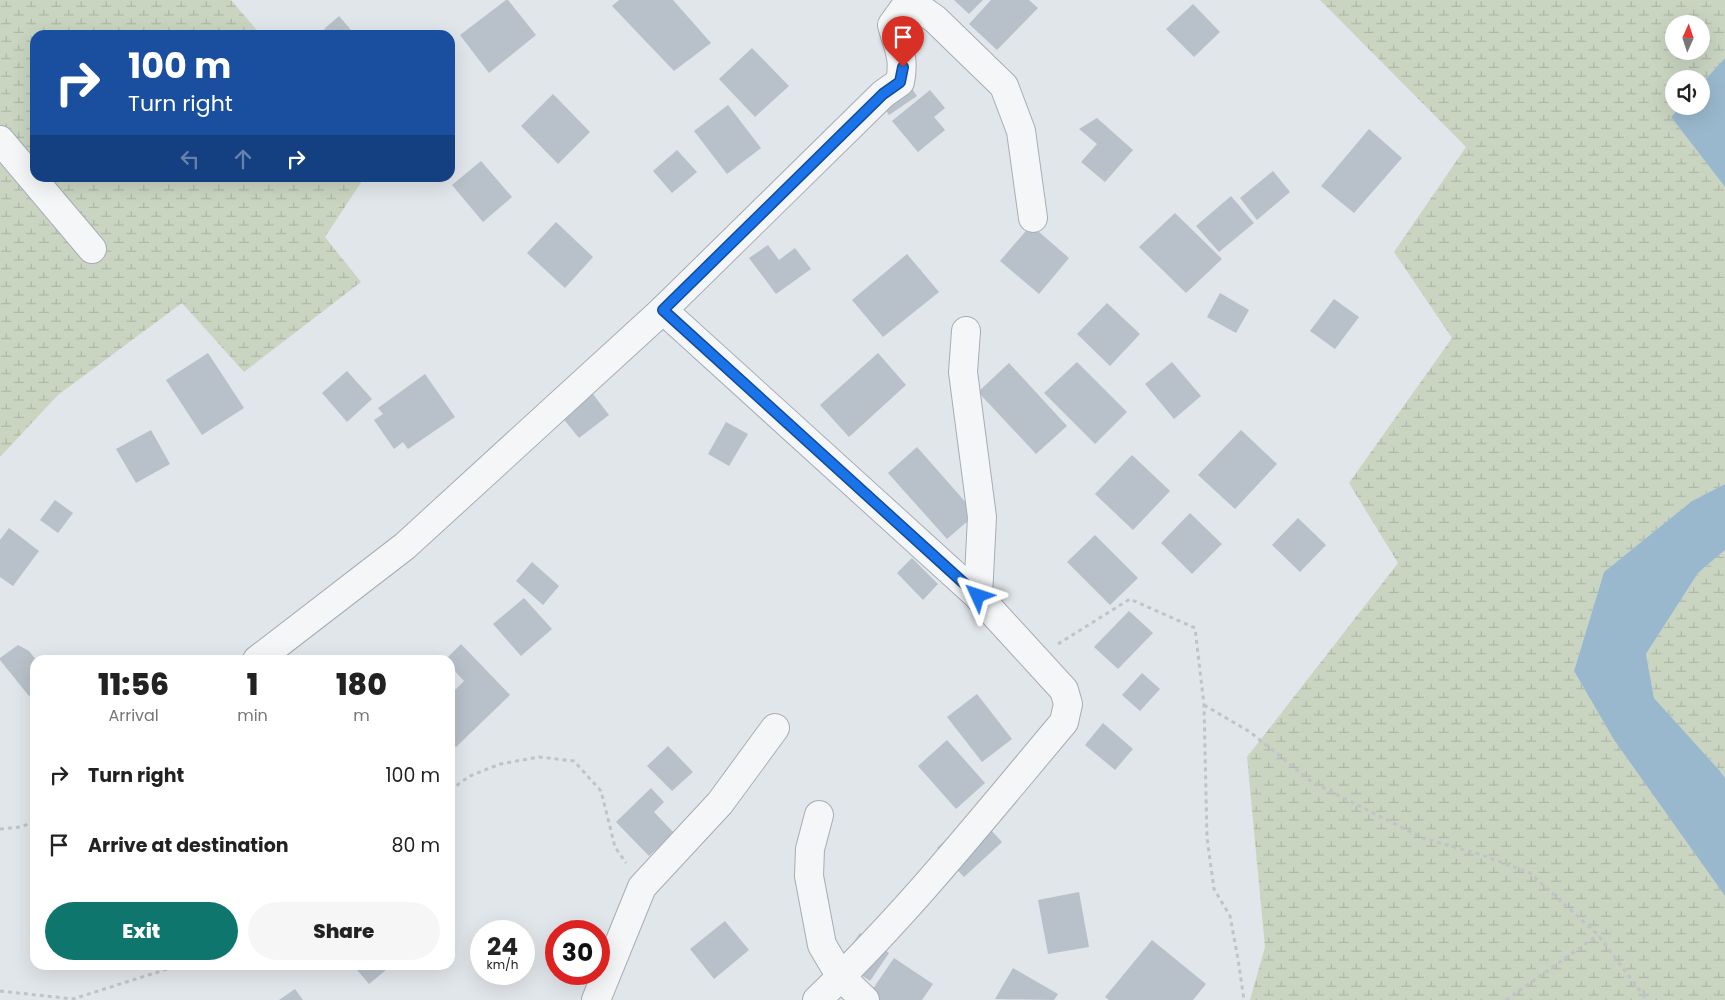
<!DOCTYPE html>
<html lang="en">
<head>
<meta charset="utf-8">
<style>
  body { margin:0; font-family:Poppins,sans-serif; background:#f6f6f6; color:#222; height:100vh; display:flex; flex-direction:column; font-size:19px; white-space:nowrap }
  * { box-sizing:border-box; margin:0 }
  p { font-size:16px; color:#767676 }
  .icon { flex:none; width:28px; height:28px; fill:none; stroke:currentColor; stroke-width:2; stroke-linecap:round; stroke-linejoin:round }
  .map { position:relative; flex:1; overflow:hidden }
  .sheet { position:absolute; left:30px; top:655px; width:425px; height:315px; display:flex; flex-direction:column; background:#fff; border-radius:15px; box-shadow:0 5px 20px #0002 }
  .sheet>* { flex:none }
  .top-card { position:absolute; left:30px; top:30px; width:425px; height:152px; border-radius:15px; box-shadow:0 5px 20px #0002; background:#1a4fa0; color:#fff; overflow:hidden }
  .needle { width:32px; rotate:3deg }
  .fabs { position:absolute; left:1665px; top:15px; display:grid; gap:10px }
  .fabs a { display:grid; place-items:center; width:45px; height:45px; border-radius:50%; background:#fff; box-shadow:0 5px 20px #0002; font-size:25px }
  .speed { position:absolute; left:470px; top:920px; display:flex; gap:10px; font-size:25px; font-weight:700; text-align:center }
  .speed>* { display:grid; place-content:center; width:65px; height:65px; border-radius:50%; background:#fff; box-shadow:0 5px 20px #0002; line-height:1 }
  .speed small { font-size:12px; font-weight:400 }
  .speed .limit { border:8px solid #d22; background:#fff; color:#111 }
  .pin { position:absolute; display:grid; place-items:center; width:42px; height:42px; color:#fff; margin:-51px -21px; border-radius:50% 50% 50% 0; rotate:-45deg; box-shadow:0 0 5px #0007 }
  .pin .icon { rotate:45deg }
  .me { position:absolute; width:55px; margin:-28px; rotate:312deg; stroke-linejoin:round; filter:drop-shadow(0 0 4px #0008) }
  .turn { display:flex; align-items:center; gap:18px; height:105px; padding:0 15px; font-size:22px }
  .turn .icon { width:65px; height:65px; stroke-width:2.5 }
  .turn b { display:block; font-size:35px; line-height:42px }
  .lanes { display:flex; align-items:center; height:48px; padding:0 15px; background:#0003; justify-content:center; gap:25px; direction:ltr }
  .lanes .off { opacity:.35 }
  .eta { display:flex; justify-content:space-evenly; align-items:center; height:85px; text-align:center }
  .eta b { font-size:30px; font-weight:800; line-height:35px }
  .cta { display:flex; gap:10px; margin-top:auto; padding:10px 15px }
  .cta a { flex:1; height:58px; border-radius:30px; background:#0f766e; color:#fff; font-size:20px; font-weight:800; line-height:58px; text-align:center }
  .cta a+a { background:#f6f6f6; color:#222 }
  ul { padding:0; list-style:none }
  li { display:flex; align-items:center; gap:15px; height:70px; padding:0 15px }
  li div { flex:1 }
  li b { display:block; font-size:19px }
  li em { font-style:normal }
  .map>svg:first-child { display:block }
  .wetland { fill:url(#wetland-marsh); fill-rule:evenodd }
  .water { fill:#9ab8cd }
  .building { fill:#b8c0c9 }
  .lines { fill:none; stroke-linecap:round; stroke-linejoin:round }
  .minor-casing { stroke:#a6adb6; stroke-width:30 }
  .path { stroke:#bfc4c9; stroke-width:3; stroke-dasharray:4 4; stroke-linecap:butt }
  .minor { stroke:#f4f6f8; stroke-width:28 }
  .route-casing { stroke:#114b97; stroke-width:12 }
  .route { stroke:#1a73e8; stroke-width:9 }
</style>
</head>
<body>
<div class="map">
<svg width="1725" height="1000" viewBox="0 0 1725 1000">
  <defs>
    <pattern id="wetland-marsh" width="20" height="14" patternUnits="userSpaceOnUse" patternTransform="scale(1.25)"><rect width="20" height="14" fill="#c9d5c1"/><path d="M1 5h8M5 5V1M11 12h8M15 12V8" fill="none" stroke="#adb7a7"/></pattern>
  </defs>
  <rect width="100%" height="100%" fill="#e1e6eb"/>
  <g class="wetland">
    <path d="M 0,0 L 231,0 L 261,35 L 35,35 L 35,178 L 364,178 L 325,237 L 361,282 L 244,372 L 182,303 L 58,395 L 0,457 Z"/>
    <path d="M 1320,0 L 1725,0 L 1725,58 L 1701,84 L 1701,79 L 1674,79 L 1674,106 L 1681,106 L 1671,117 L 1725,187 L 1725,484 L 1692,501 L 1604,572 L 1574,671 L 1614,740 L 1725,896 L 1725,1000 L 1250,1000 L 1265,947 L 1247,757 L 1398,563 L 1349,483 L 1452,338 L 1394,252 L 1466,147 ZM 1674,24 L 1701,24 L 1701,51 L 1674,51 Z"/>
    <path d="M 1725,550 L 1725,778 L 1720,771 L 1654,698 L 1646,654 L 1698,573 Z"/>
  </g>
  <g class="water">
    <path d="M 1725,58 L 1725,187 L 1671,117 L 1681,106 L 1701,106 L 1701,84 Z"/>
    <path d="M 1725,484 L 1725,550 L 1698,573 L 1646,654 L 1654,698 L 1720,771 L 1725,778 L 1725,896 L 1614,740 L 1574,671 L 1604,572 L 1692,501 Z"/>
  </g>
  <g class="building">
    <path d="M 506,0 L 508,0 L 536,35 L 489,73 L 460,35 Z"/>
    <path d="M 619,0 L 673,0 L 711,43 L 674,71 L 612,6 Z"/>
    <path d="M 954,0 L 983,0 L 969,14 Z"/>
    <path d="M 991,0 L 1029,0 L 1038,8 L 997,50 L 969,24 Z"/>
    <path d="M 1193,4 L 1220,32 L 1194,57 L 1166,29 Z"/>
    <path d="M 339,16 L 351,30 L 345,35 L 329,35 L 324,29 Z"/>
    <path d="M 752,48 L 789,86 L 755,117 L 719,79 Z"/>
    <path d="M 898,69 L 917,96 L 889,115 L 871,88 Z"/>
    <path d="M 930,90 L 945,108 L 934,117 L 945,130 L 918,152 L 892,121 Z"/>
    <path d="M 553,94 L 590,132 L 558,164 L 521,126 Z"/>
    <path d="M 728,105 L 761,148 L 727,174 L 694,131 Z"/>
    <path d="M 1097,118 L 1133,150 L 1105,182 L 1081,162 L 1097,144 L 1079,129 Z"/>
    <path d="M 1369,129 L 1402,158 L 1354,213 L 1321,186 Z"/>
    <path d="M 677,150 L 697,172 L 672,193 L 653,171 Z"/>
    <path d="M 481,161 L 512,197 L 483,222 L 452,185 Z"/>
    <path d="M 1273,171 L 1290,192 L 1257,220 L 1240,198 Z"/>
    <path d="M 1231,196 L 1254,223 L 1219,252 L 1196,226 Z"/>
    <path d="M 1175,213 L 1222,259 L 1186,293 L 1139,247 Z"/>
    <path d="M 556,222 L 593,257 L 565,288 L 527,253 Z"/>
    <path d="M 1031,225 L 1069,258 L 1039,294 L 1000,261 Z"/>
    <path d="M 768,245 L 779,260 L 795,248 L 811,269 L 776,294 L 749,258 Z"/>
    <path d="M 907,254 L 939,292 L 883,337 L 852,300 Z"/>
    <path d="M 1220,293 L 1249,310 L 1236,333 L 1207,317 Z"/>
    <path d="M 1334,299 L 1359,317 L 1335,349 L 1310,331 Z"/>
    <path d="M 1107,303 L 1140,334 L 1110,366 L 1077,334 Z"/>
    <path d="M 208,353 L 244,408 L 202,435 L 166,380 Z"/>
    <path d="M 878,353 L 906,385 L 849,437 L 820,405 Z"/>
    <path d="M 1077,362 L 1127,412 L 1095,444 L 1044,393 Z"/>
    <path d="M 1172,362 L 1201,396 L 1174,419 L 1145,384 Z"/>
    <path d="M 1009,363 L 1067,426 L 1036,454 L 978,392 Z"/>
    <path d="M 347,371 L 372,399 L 347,422 L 322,393 Z"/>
    <path d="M 425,374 L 455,417 L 408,449 L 403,442 L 394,449 L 374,420 L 383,414 L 378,408 Z"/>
    <path d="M 579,376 L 609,415 L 579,438 L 548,400 Z"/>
    <path d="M 726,422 L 748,434 L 729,466 L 708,454 Z"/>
    <path d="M 151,430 L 170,464 L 136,483 L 116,449 Z"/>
    <path d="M 1241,430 L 1277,464 L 1235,509 L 1198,475 Z"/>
    <path d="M 917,447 L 976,514 L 947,539 L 888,473 Z"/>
    <path d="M 1132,455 L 1170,491 L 1133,530 L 1095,494 Z"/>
    <path d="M 55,500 L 73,513 L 58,533 L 40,520 Z"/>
    <path d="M 1190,513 L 1222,544 L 1192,574 L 1161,543 Z"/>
    <path d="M 1298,518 L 1326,545 L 1300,572 L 1272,545 Z"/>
    <path d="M 9,528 L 39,551 L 13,586 L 0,577 L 0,540 Z"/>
    <path d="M 1095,535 L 1138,578 L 1110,605 L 1067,562 Z"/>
    <path d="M 912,558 L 938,584 L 923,600 L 897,573 Z"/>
    <path d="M 532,562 L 559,586 L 543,605 L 516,581 Z"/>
    <path d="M 524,598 L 552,629 L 521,656 L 493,624 Z"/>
    <path d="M 1129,611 L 1153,633 L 1118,669 L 1094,647 Z"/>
    <path d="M 461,644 L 510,695 L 456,747 L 450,741 L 450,695 L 464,681 L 450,666 L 450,660 L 445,660 Z"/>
    <path d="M 18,645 L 29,651 L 36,660 L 35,660 L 35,691 L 29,696 L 0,660 L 0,658 Z"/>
    <path d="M 1142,673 L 1160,689 L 1140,711 L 1122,695 Z"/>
    <path d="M 977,694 L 1012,739 L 982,762 L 947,717 Z"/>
    <path d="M 1103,723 L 1133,749 L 1115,770 L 1085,745 Z"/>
    <path d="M 947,740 L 985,783 L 956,809 L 918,766 Z"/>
    <path d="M 668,746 L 693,772 L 672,791 L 647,766 Z"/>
    <path d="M 651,788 L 664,802 L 654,812 L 674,833 L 649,856 L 616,822 Z"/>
    <path d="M 975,813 L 1002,842 L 964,877 L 937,848 Z"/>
    <path d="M 1079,892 L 1089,947 L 1048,954 L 1038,900 Z"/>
    <path d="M 725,921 L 749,950 L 714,979 L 690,949 Z"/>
    <path d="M 860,933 L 889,953 L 870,981 L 841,961 Z"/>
    <path d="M 1152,940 L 1206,984 L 1193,1000 L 1109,1000 L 1105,997 Z"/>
    <path d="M 894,958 L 933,984 L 922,1000 L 880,1000 L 870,993 Z"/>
    <path d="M 353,965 L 392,965 L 369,984 Z"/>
    <path d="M 1013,968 L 1058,994 L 1054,1000 L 995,999 Z"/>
    <path d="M 295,989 L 303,1000 L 279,1000 Z"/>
  </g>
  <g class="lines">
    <g class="minor-casing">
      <g id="minor">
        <path d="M 908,0 L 935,19 L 1004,86 L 1021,131 L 1033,218"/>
        <path d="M 0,140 L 92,249"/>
        <path d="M 663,310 L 978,596 L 1064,690 L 1068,704 L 1064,722 C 984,817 907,914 817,1000"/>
        <path d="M 966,331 L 963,372 L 982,517 L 978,596"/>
        <path d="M 257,660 L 405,546 L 663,310 L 883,94 L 900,82 C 905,58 898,47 892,25 L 910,0"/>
        <path d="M 819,815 L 810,849 L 809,876 L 822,945 L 841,977 L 865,1000"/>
        <path d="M 596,1000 L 642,887 L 720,803 L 775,728"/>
      </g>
    </g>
    <g class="path">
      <path d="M 1058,644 L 1130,599 L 1195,628 L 1204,705 L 1207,838 L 1214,889 L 1230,916 L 1238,959 L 1244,1000"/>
      <path d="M 1204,705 L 1250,732 L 1312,782 L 1423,838 L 1482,855 L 1530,873 L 1598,935 L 1647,1000"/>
      <path d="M 450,790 L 470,776 L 500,764 L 539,757 L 574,761 L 601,791 L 615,847 L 626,863"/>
      <path d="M 0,829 L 21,827 L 35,821"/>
      <path d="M 0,991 L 73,999 L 180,965"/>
      <path d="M 1506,1000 L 1598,935"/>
    </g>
    <use href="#minor" class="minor"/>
  </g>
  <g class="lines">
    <g class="route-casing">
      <path id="route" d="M 903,67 L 900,82 L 883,94 L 663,310 L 978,596"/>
    </g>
    <use href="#route" class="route"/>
  </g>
</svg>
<div class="fabs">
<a><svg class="needle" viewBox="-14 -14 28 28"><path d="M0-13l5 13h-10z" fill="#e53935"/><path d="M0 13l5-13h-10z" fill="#767676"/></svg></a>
<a><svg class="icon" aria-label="sound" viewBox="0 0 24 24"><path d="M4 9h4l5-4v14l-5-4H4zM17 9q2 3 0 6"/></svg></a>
</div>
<div class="speed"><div>24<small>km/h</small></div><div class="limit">30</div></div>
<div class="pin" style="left:903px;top:67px;background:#d93025"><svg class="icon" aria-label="arrive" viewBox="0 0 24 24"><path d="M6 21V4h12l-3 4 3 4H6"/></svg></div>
<svg class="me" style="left:978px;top:596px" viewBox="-20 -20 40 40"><path d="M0-17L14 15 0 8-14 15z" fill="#1a73e8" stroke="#fff" stroke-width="4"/></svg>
<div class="top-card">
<div class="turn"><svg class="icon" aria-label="right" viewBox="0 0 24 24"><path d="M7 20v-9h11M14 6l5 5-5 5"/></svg><div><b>100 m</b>Turn right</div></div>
<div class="lanes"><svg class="icon off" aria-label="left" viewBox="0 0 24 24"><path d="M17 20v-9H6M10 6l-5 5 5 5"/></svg><svg class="icon off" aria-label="ahead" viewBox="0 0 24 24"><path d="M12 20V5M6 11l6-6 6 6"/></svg><svg class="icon" aria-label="right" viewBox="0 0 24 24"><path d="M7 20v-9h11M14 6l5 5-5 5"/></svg></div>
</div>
<section class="sheet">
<div class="eta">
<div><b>11:56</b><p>Arrival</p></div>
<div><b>1</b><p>min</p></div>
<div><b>180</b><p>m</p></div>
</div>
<ul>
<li><svg class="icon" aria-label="right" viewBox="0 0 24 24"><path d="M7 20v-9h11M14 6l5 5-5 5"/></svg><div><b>Turn right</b></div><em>100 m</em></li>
<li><svg class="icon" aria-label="arrive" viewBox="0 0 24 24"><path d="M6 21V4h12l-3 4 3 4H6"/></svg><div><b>Arrive at destination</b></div><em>80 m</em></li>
</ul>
<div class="cta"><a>Exit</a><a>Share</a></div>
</section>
</div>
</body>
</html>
